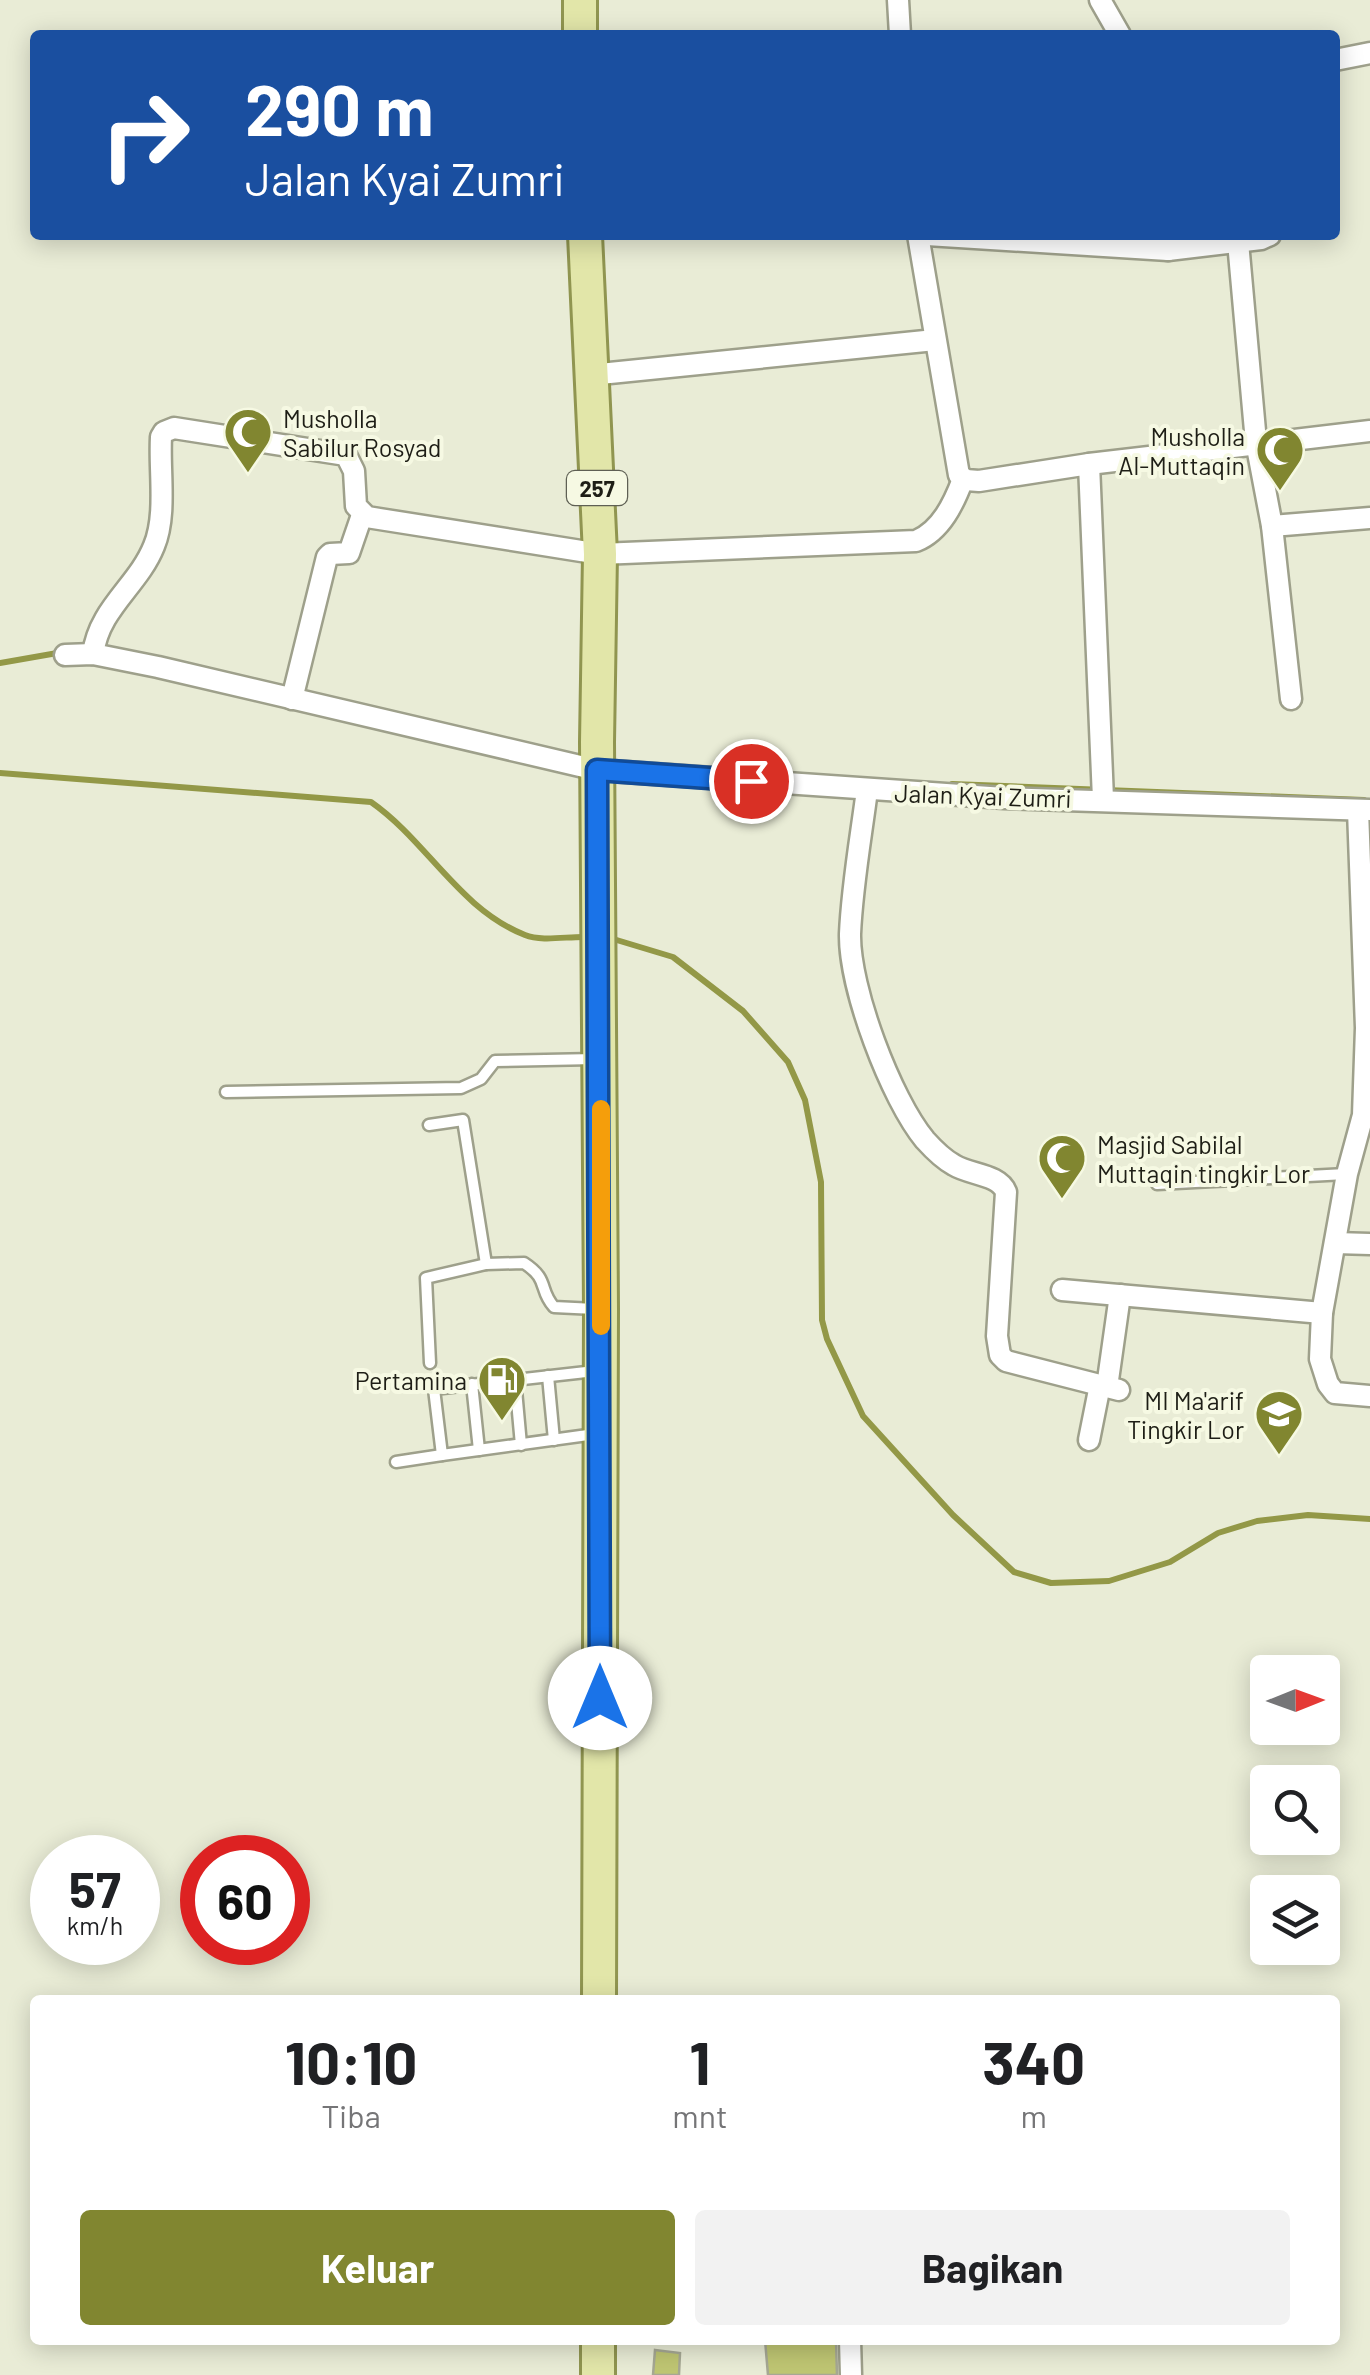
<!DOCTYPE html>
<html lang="id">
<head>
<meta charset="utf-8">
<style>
  body { margin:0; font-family:Barlow,sans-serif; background:#f2f2f2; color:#202124; height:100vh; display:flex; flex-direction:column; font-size:38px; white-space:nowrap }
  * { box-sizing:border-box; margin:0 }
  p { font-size:32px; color:#757577 }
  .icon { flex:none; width:55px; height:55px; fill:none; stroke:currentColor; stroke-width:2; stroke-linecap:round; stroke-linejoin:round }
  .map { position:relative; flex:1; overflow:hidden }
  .details { position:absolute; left:30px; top:1995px; width:1310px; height:350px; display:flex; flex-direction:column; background:#fff; border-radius:10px; box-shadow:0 5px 25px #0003 }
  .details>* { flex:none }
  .hud { position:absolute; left:30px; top:30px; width:1310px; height:210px; border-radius:10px; box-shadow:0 5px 25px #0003; background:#1a4fa0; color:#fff; overflow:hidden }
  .needle { width:65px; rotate:89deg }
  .tools { position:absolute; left:1250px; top:1655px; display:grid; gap:20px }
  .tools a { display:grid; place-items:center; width:90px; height:90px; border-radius:10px; background:#fff; box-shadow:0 5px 25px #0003; font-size:50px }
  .speed { position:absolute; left:30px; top:1835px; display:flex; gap:20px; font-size:50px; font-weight:700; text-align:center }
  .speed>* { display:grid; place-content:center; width:130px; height:130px; border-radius:50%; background:#fff; box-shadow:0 5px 25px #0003; line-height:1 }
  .speed small { font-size:25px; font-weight:400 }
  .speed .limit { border:15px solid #d22; background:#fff; color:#111 }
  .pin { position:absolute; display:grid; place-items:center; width:85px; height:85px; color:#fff; margin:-42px; border:5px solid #fff; border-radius:50%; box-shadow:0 2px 10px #0007 }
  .me { position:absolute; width:110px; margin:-55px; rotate:0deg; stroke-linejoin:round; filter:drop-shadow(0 0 8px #0008) }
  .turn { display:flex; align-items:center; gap:35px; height:210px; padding:0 50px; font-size:45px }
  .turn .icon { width:130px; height:130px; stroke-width:2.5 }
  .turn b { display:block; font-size:70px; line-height:85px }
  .eta { display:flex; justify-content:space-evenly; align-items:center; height:170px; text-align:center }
  .eta b { font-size:60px; font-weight:700; line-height:70px }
  .button { display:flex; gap:20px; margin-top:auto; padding:20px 50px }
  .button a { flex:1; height:115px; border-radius:10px; background:#818630; color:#fff; font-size:40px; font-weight:700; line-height:115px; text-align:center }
  .button a+a { background:#f2f2f2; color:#202124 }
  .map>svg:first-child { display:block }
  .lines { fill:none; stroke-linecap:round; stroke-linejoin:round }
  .stream { stroke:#939847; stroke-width:6 }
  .building { fill:#bfc673; stroke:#a6a894; stroke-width:2.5 }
  .service-casing { stroke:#9ea08b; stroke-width:15 }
  .minor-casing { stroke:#9ea08b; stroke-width:25 }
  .primary-casing { stroke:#909550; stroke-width:38 }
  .service { stroke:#fff; stroke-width:10 }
  .minor { stroke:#fff; stroke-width:20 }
  .primary { stroke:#e2e6a9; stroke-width:32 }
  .route-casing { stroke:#114b97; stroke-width:25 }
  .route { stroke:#1a73e8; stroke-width:18 }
  .slow { stroke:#f59e0b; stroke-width:18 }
  .labels { text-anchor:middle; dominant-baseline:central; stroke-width:8; stroke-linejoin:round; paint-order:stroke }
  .shield { fill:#f6f9e3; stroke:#5f6054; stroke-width:2.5 }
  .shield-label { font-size:22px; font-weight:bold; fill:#1e1e16 }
  .poi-label { font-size:25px; fill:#1e1e16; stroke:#f6f9e3; text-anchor:end }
  .street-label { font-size:25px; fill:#1e1e16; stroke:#f6f9e3 }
</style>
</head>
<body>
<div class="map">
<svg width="1370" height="2375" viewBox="0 0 1370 2375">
  <rect width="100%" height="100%" fill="#e9ecd6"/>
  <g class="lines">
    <g class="stream">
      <path d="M 0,663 L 63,652"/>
      <path d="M 0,773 L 371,802 C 427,841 459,909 525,935 C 542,942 569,936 587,937"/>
      <path d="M 952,784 L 1364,800"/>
      <path d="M 610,938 L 673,957 L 743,1011 L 788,1062 L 805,1100 L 821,1182 L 822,1320 L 827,1339 L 863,1416 L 953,1515 L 1014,1572 L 1051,1583 L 1109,1581 L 1170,1562 L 1218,1533 L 1257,1521 L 1308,1515 L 1370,1519"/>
    </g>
  </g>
  <g class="building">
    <path d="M 765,2340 L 836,2340 L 837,2375 L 768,2375 Z"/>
    <path d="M 655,2350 L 680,2353 L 679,2375 L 653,2375 Z"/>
  </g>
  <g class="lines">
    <g class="service-casing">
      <g id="service">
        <path d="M 226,1092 L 461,1088 L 481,1079 L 495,1061 L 595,1059"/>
        <path d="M 429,1125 L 463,1120 L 486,1264 L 524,1263 C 550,1280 538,1289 554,1307 L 595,1309"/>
        <path d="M 1157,1184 L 1346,1174"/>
        <path d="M 430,1363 L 426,1278 L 486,1264"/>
        <path d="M 595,1371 L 434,1389 L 442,1455 L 595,1434"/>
        <path d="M 548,1376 L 554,1440"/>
        <path d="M 515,1379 L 521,1445"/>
        <path d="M 472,1384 L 479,1450"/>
        <path d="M 396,1462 L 442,1455"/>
      </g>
    </g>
    <g class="minor-casing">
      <g id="minor">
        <path d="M 898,0 L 900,35"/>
        <path d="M 1100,0 L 1120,35"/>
        <path d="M 1335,60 L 1370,53"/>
        <path d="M 918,235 L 959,475 L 966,480 L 979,481 L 1089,464 L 1103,799"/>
        <path d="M 927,235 L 1168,250 L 1165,235"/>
        <path d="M 1238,242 L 1256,442 L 1272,526 L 1291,699"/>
        <path d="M 1168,250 L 1261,239 L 1270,235"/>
        <path d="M 590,375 L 935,340"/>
        <path d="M 1089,464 L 1370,431"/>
        <path d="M 1272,526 L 1370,518"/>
        <path d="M 93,654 C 99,608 138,586 154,546 C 167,515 159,471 161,437 L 164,432 L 174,428 L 346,455 L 354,471 L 356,506 L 367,517 L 600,554 L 916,541 C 941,531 954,503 963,479"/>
        <path d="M 65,655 L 93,654 L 158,667 L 597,770 L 1004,798 L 1370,810"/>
        <path d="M 292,699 L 327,557 L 330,554 L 349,553 L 362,515"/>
        <path d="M 867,790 C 861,837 852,886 850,934 C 849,988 891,1099 925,1140 C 934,1150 943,1159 954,1165 C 970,1175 999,1174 1006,1192 L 997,1336 L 1000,1355 L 1006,1361 L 1119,1390"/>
        <path d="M 1358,810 L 1366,1028 L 1363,1115 L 1347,1174 L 1322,1313 L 1320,1359 L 1328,1384 L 1335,1393 L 1370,1396"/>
        <path d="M 1335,1243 L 1370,1244"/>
        <path d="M 1062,1290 L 1322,1313"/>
        <path d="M 1107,1387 L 1120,1295"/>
        <path d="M 1089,1440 L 1100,1385"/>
        <path d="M 850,2340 L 851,2375"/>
      </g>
    </g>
    <g class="primary-casing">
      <g id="primary">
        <path d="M 580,0 L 580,35"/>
        <path d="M 585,235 L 600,554 L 597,742 L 601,1309 L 599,2000"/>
        <path d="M 598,2375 L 598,2340"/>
      </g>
    </g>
    <use href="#service" class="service"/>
    <use href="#minor" class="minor"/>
    <use href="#primary" class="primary"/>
  </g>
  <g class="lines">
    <g class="route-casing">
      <path id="route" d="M 600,1698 L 597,770 L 751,781"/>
    </g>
    <use href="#route" class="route"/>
    <path class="slow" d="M 601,1109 L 601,1326"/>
  </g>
  <defs>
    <g id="mosque-pin" transform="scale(2.5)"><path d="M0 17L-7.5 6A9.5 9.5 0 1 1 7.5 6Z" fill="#818630" stroke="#f6f9e3"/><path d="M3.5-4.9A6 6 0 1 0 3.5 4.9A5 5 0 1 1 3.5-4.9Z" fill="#fff"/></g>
    <g id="fuel-pin" transform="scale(2.5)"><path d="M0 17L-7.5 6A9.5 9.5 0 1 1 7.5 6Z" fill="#818630" stroke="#f6f9e3"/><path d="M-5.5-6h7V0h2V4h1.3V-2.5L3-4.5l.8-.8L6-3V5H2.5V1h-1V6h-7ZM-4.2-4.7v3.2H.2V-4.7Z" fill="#fff"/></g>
    <g id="school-pin" transform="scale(2.5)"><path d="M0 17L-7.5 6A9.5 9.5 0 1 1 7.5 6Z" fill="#818630" stroke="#f6f9e3"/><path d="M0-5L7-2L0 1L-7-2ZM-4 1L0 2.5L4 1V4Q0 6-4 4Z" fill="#fff"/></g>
  </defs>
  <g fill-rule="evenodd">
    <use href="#mosque-pin" x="248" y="432"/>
    <use href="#mosque-pin" x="1280" y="450"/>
    <use href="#mosque-pin" x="1062" y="1158"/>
    <use href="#fuel-pin" x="502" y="1380"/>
    <use href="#school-pin" x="1279" y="1414"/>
  </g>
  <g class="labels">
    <rect class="shield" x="567" y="471" width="60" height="34" rx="8"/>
    <g class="shield-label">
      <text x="597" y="488">257</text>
    </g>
    <g class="poi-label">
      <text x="283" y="418" text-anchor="start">Musholla<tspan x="283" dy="29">Sabilur Rosyad</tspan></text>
      <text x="1245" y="436">Musholla<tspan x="1245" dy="29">Al-Muttaqin</tspan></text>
      <text x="1097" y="1144" text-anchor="start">Masjid Sabilal<tspan x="1097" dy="29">Muttaqin tingkir Lor</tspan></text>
      <text x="467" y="1380">Pertamina</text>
      <text x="1244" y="1400">MI Ma'arif<tspan x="1244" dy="29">Tingkir Lor</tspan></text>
    </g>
    <g class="street-label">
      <text transform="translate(983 795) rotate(2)">Jalan Kyai Zumri</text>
    </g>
  </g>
</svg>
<div class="tools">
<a><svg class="needle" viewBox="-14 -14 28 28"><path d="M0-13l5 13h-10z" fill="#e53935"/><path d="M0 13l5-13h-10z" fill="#757577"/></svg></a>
<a><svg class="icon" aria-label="search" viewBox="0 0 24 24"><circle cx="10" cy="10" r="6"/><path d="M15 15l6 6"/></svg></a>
<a><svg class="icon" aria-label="layers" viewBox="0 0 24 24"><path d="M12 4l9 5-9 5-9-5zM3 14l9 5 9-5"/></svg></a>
</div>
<div class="speed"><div>57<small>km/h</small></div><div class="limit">60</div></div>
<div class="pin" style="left:751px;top:781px;background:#d93025"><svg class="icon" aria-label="arrive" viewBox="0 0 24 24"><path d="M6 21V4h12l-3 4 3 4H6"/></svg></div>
<svg class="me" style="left:600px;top:1698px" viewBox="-20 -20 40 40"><circle r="19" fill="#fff"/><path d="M0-13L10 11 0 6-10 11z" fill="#1a73e8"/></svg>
<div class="hud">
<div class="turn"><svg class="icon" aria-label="right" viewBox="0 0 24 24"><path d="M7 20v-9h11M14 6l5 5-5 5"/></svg><div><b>290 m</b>Jalan Kyai Zumri</div></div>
</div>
<section class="details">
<div class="eta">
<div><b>10:10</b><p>Tiba</p></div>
<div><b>1</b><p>mnt</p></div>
<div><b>340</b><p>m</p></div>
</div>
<div class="button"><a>Keluar</a><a>Bagikan</a></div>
</section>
</div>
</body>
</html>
